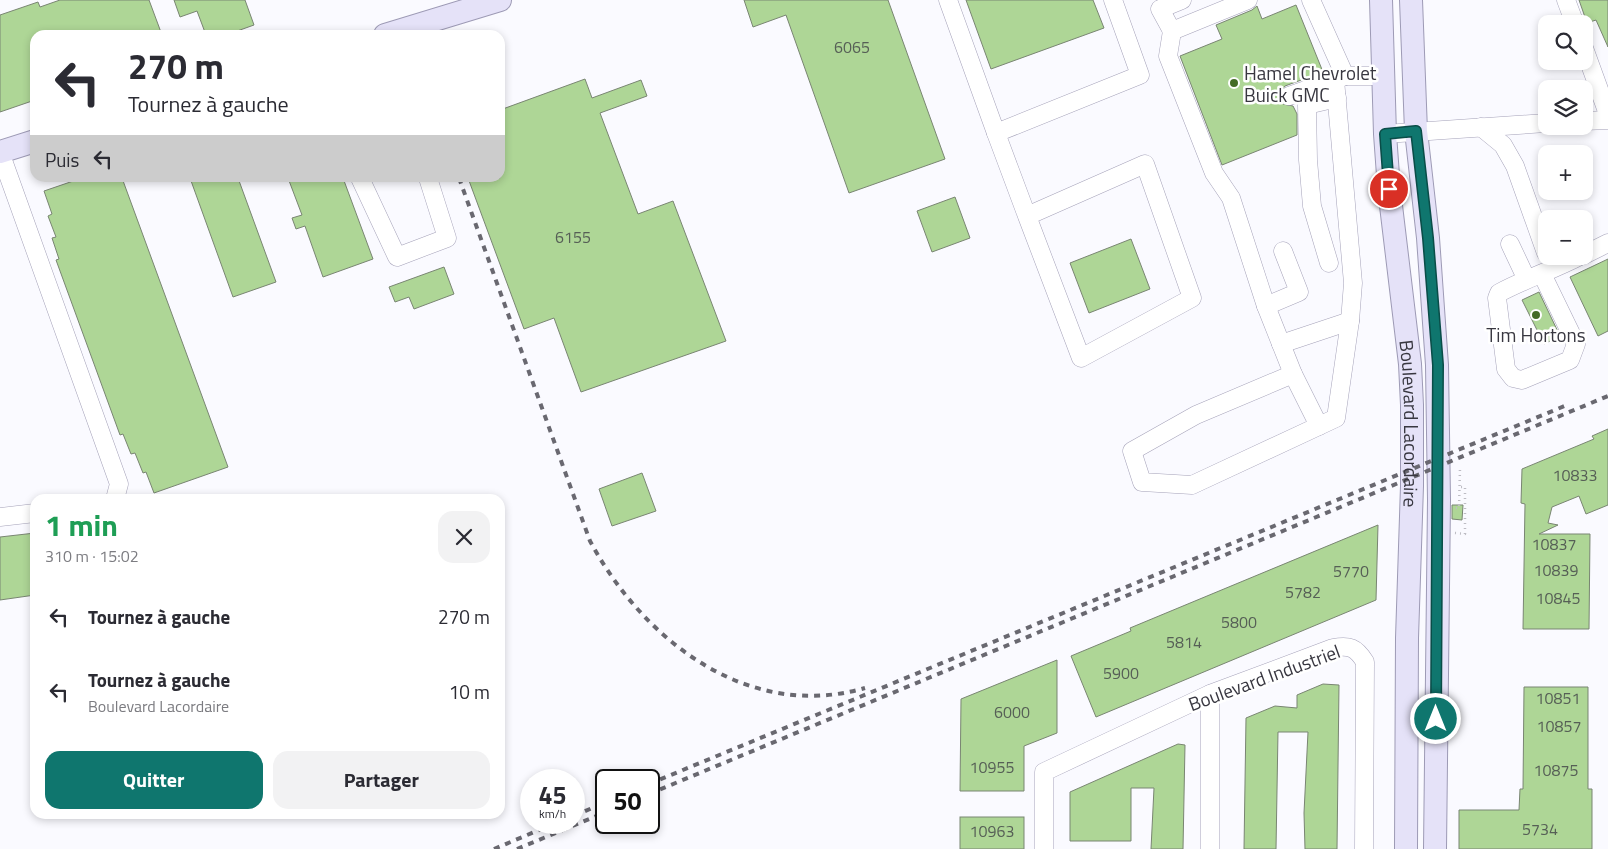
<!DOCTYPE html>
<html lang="fr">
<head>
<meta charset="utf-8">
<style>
  body { margin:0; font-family:"Titillium Web",sans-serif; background:#f2f2f3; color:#2b2b33; height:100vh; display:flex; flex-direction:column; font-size:19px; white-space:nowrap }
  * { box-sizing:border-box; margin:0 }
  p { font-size:16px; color:#7c7c81 }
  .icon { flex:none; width:28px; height:28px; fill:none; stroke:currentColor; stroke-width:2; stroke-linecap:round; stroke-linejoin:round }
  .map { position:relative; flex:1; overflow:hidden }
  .side { position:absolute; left:30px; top:494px; width:475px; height:325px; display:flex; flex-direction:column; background:#fff; border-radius:15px; box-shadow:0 2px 8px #0003 }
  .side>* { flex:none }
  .hud { position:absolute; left:30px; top:30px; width:475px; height:152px; border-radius:15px; box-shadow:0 2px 8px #0003; background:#fff; color:#2b2b33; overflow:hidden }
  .fabs { position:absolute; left:1538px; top:15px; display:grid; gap:10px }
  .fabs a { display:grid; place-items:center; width:55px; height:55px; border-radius:10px; background:#fff; box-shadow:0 2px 8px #0003; font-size:25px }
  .speed { position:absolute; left:520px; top:769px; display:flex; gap:10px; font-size:25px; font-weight:700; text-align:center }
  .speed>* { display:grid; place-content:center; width:65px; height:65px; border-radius:50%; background:#fff; box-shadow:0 2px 8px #0003; line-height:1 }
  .speed small { font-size:12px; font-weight:400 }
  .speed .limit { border:2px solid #111; border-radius:8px; background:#fff; color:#111 }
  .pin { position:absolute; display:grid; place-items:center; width:42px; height:42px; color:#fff; margin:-21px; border:2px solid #fff; border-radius:50%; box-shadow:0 1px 5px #0007 }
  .me { position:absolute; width:55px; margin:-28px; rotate:0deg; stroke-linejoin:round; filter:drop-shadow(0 0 4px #0008) }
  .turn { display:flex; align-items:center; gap:18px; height:105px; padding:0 15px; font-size:22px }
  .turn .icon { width:65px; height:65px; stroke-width:2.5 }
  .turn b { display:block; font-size:35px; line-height:42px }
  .then { display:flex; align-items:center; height:48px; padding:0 15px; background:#0003; gap:10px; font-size:19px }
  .round { display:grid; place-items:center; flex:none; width:52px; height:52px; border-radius:15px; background:#f2f2f3 }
  .overview { display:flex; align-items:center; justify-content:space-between; height:85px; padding:0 15px }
  h1 { font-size:30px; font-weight:700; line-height:38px; color:#1e9e55 }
  .cta { display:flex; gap:10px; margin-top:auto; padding:10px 15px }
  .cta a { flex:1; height:58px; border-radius:15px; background:#0f766e; color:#fff; font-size:20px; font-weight:700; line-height:58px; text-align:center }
  .cta a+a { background:#f2f2f3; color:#2b2b33 }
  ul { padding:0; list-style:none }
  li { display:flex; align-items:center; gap:15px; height:75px; padding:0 15px }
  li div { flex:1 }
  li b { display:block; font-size:19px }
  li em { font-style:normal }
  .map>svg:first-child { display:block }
  .building { fill:#aed696; stroke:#798572 }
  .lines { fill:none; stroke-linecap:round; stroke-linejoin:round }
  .minor-casing { stroke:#a5a2b9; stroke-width:19 }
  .major-casing { stroke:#9d9ab5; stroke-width:24 }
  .path { stroke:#bdbcc3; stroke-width:2.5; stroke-dasharray:1 4; stroke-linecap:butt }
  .minor { stroke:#fff; stroke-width:18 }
  .major { stroke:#e5e2f8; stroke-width:22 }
  .rail { stroke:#696870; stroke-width:4; stroke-dasharray:6 6; stroke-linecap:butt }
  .route-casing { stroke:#0a4d48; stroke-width:12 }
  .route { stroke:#0f766e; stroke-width:9 }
  .poi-dot { fill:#436b26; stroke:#fff; stroke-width:2 }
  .labels { text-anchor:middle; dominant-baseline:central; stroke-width:5; stroke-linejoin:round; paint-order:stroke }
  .number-label { font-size:16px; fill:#565f56 }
  .poi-label { font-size:19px; fill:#383740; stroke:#fff; text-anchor:start }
  .street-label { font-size:19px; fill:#383740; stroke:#fff }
</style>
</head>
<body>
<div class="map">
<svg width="1608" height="849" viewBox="0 0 1608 849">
  <rect width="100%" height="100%" fill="#fafaff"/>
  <g class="building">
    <path d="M 60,0 L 149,0 L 162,35 L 35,35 L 35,100 L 0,112 L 0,15 L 38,2 L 40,7 Z"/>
    <path d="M 174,0 L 245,0 L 254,25 L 226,35 L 206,35 L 197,11 L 180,17 Z"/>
    <path d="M 744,0 L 888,0 L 945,159 L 849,193 L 786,15 L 753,27 Z"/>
    <path d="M 966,0 L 1093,0 L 1104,28 L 991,69 Z"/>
    <path d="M 1579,0 L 1608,0 L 1608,47 L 1596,20 L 1587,23 Z"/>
    <path d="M 1296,5 L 1323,72 L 1285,86 L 1279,94 L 1283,104 L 1293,106 L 1297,114 L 1297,135 L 1222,165 L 1180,56 L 1222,39 L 1216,25 L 1252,10 L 1257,6 L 1262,19 Z"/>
    <path d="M 585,79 L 592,98 L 641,80 L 647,96 L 600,113 L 638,214 L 673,201 L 726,341 L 581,392 L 554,318 L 524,329 L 468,178 L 500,178 L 500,110 Z"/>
    <path d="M 82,178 L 122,178 L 228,467 L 154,493 L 146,472 L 143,473 L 135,453 L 131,454 L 123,434 L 120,435 L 56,260 L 59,259 L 52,238 L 56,237 L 48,216 L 52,214 L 44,191 Z"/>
    <path d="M 190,178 L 238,178 L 276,282 L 233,297 Z"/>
    <path d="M 288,178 L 343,178 L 373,259 L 323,277 L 305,226 L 296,229 L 292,218 L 302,215 Z"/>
    <path d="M 955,197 L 970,238 L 932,252 L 917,211 Z"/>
    <path d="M 1131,239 L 1150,289 L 1089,313 L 1070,263 Z"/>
    <path d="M 1608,259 L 1608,331 L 1598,336 L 1570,277 Z"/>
    <path d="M 444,267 L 454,294 L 414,309 L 409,297 L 395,302 L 389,287 Z"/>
    <path d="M 1539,292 L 1560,336 L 1544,344 L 1522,300 Z"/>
    <path d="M 1608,429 L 1608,505 L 1586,514 L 1579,496 L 1552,507 L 1548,523 L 1558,525 L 1539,534 L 1590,534 L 1589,629 L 1523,629 L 1525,504 L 1521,503 L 1522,469 L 1594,439 L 1592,436 Z"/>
    <path d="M 642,473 L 656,511 L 612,526 L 599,489 Z"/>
    <path d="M 1452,505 L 1463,505 L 1462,520 L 1452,519 Z"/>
    <path d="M 1378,525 L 1376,600 L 1096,717 L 1071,656 L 1131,631 L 1130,628 Z"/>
    <path d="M 35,533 L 35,595 L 0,600 L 0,537 Z"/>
    <path d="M 1057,660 L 1057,733 L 1024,746 L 1024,791 L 960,791 L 961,699 Z"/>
    <path d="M 1323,684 L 1339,685 L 1337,849 L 1305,849 L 1304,813 L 1308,732 L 1278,732 L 1276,849 L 1244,849 L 1246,718 L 1275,706 L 1297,708 L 1297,695 Z"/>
    <path d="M 1524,687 L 1588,687 L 1588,789 L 1592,789 L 1592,849 L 1459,849 L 1459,810 L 1519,810 L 1520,789 L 1523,789 Z"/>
    <path d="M 1178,744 L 1185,745 L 1183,849 L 1151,849 L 1154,788 L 1131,788 L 1131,841 L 1070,841 L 1070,792 Z"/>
    <rect x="960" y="817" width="64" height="32"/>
  </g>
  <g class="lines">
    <g class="minor-casing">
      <g id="minor">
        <path d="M 948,0 L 996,133 L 1140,75 L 1113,0"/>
        <path d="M 1248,0 L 1172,31 L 1168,56 L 1214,173 L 1231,198 L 1266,306 L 1299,292 L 1283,251"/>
        <path d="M 1311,0 L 1345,76 L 1384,76"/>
        <path d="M 1566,0 L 1575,24"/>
        <path d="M 1172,31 L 1160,9 L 1182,0"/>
        <path d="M 1584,48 L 1608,114"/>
        <path d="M 1289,96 L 1345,76"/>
        <path d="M 1584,121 L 1608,120"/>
        <path d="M 1481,127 L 1503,145 L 1515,166 L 1546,253"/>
        <path d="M 996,133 L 1027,216 L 1145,164 L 1192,298 L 1081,358 L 1027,216"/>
        <path d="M 1385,134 L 1546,123"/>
        <path d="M 0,152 L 119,484 L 115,499"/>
        <path d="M 360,178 L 397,257 L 447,238 L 428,178"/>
        <path d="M 1510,244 L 1526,278"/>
        <path d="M 1584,255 L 1608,243"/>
        <path d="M 1329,263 L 1312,206 L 1308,160 L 1307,105 L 1337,98"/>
        <path d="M 1542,274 L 1576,344 L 1570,360 L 1522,380 L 1513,378 L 1506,369 L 1497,298 L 1499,293 C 1525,279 1553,270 1580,256"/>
        <path d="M 1266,306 L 1293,374 L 1196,415 L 1132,451 L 1142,482 L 1192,485 L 1336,418 L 1350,321 L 1353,283 L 1335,80"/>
        <path d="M 1281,344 L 1350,321"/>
        <path d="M 1293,374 L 1319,426"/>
        <path d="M 0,517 L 35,513"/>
        <path d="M 1044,849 L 1044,772 L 1210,694 L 1333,648 C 1349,645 1356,647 1365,662 L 1364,849"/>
        <path d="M 1210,849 L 1210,694"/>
      </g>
    </g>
    <g class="major-casing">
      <g id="major">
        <path id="s1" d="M 1381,0 L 1385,134 L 1389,189 L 1410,364 L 1412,405 L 1412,486 L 1407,638 L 1406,849"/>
        <path d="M 1411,0 L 1416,131 L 1428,238 L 1437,365 L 1439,500 L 1435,849"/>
        <path d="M 385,35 L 500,0"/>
        <path d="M 0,152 L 35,141"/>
      </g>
    </g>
    <g class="path">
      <path d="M 1456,508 L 1459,508 L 1460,468"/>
      <path d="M 1455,533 L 1465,534 L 1465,487 L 1460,487"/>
    </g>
    <use href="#minor" class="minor"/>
    <use href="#major" class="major"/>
    <g class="rail">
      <path d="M 459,178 L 590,541 C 643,640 748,722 865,688"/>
      <path d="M 649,784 L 1567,405"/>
      <path d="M 649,794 L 1608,396"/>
      <path d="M 574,816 L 606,802"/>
      <path d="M 494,849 L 558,822"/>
      <path d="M 517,849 L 606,812"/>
    </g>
  </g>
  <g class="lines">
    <g class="route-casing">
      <path id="route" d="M 1389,189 L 1385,134 L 1416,131 L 1428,238 L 1438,365 L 1436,719"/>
    </g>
    <use href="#route" class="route"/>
  </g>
  <g class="poi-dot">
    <circle cx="1234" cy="83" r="5"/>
    <circle cx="1536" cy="315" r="5"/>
  </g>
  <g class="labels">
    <g class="number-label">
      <text x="852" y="47">6065</text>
      <text x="573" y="237">6155</text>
      <text x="1575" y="475">10833</text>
      <text x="1554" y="544">10837</text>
      <text x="1556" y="570">10839</text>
      <text x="1351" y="571">5770</text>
      <text x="1303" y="592">5782</text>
      <text x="1558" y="598">10845</text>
      <text x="1239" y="622">5800</text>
      <text x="1184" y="642">5814</text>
      <text x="1121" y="673">5900</text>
      <text x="1558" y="698">10851</text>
      <text x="1012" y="712">6000</text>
      <text x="1559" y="726">10857</text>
      <text x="992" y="767">10955</text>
      <text x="1556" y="770">10875</text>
      <text x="1540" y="829">5734</text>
      <text x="992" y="831">10963</text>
    </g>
    <g class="poi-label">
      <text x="1244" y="72">Hamel Chevrolet<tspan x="1244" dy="22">Buick GMC</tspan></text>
      <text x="1536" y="334" text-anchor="middle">Tim Hortons</text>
    </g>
    <g class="street-label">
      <text stroke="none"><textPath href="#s1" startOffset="425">Boulevard Lacordaire</textPath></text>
      <text transform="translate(1264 677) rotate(-20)">Boulevard Industriel</text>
    </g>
  </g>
</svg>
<div class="fabs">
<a><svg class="icon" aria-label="search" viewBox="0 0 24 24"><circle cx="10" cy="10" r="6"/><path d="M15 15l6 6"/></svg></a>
<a><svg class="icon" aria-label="layers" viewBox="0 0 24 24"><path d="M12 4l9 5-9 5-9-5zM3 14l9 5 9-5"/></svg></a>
<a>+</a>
<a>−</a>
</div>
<div class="speed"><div>45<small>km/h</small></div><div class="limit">50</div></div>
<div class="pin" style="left:1389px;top:189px;background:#d93025"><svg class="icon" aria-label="arrive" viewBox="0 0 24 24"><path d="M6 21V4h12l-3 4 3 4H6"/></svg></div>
<svg class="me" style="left:1436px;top:719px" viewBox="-20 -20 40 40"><circle r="17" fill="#0f766e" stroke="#fff" stroke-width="3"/><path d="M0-11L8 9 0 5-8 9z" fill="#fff"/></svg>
<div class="hud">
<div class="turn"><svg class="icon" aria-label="left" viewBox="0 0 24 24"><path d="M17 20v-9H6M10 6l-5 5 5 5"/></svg><div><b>270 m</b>Tournez à gauche</div></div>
<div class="then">Puis<svg class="icon" aria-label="left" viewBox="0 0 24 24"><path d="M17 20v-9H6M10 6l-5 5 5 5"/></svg></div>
</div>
<section class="side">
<div class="overview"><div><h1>1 min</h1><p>310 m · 15:02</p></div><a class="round"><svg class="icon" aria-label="close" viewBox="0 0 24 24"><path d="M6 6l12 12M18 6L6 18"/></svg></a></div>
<ul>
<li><svg class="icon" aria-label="left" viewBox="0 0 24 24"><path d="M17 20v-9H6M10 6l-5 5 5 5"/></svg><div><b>Tournez à gauche</b></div><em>270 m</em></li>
<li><svg class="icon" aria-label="left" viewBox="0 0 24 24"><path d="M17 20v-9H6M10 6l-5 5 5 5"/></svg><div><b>Tournez à gauche</b><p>Boulevard Lacordaire</p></div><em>10 m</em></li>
</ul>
<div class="cta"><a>Quitter</a><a>Partager</a></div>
</section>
</div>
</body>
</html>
